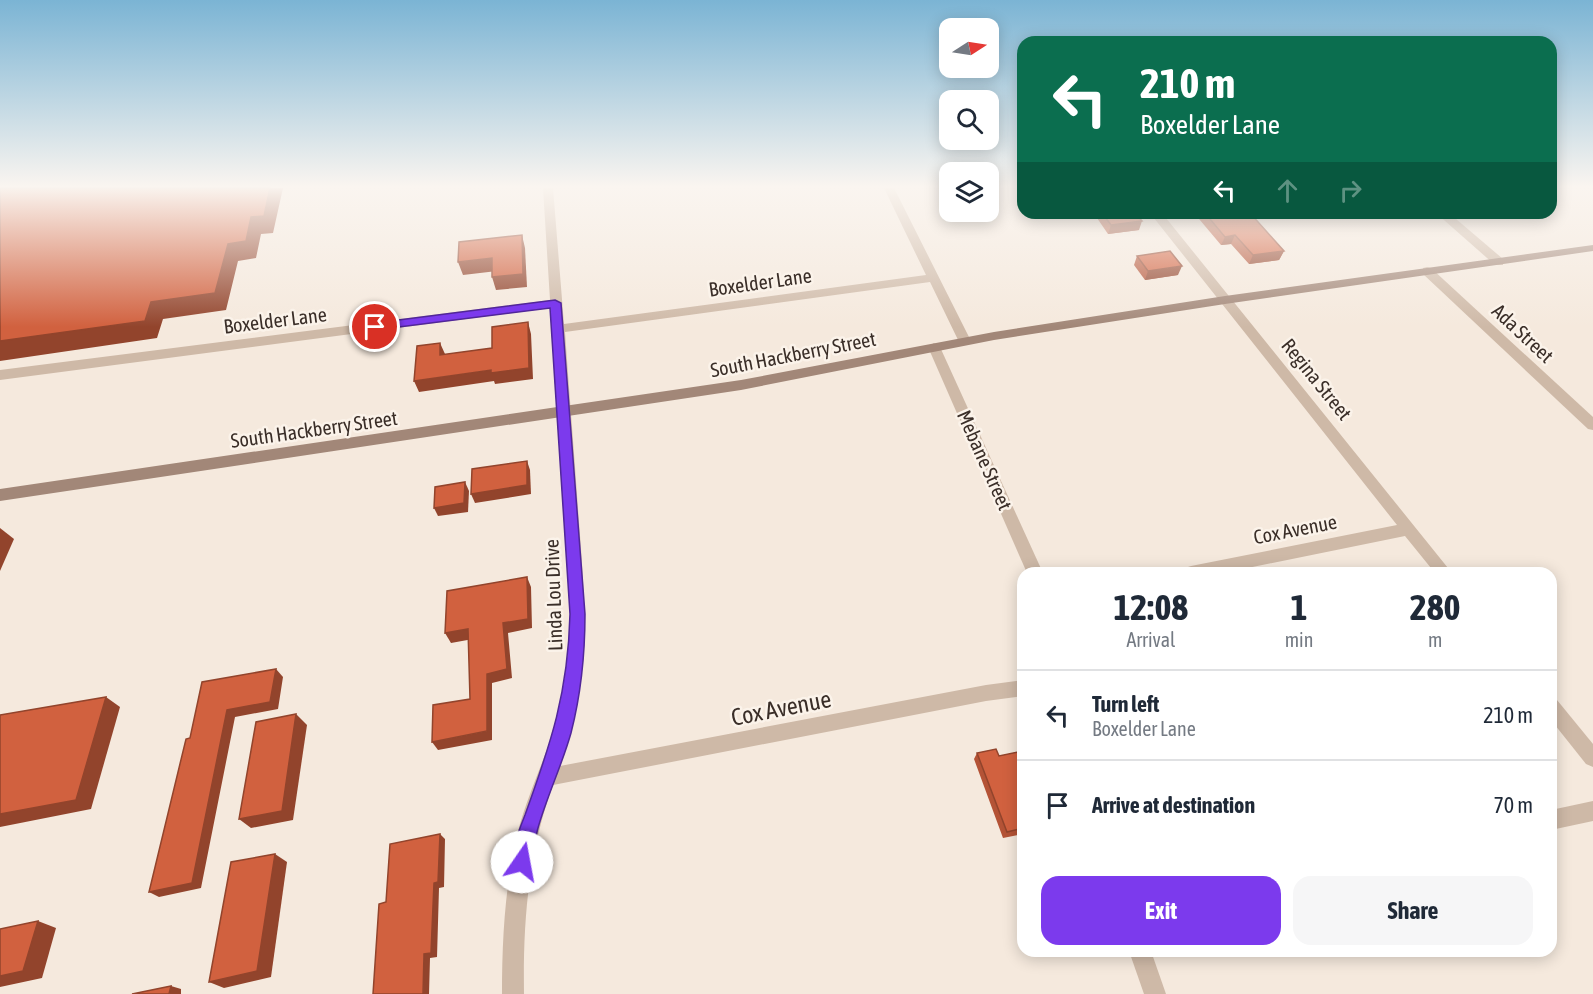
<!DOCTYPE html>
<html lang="en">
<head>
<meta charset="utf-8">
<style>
  body { margin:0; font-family:"Asap Condensed",sans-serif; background:#f6f6f7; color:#1f2937; height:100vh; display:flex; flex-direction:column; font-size:22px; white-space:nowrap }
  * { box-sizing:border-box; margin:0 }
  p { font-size:20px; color:#747a83 }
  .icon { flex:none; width:33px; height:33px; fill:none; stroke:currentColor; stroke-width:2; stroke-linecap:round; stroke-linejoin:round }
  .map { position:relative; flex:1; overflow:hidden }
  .side { position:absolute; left:1017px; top:567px; width:540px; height:390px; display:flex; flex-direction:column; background:#fff; border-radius:18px; box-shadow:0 3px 15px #0003 }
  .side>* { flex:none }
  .hud { position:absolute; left:1017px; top:36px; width:540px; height:183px; border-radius:18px; box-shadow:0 3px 15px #0003; background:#0b6e4f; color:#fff; overflow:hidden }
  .needle { width:39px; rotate:78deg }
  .fabs { position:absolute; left:939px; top:18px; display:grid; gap:12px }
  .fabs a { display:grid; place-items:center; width:60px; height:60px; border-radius:12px; background:#fff; box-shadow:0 3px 15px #0003; font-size:30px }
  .pin { position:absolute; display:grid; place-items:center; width:51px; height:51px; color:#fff; margin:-26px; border:3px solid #fff; border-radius:50%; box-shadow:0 2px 6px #0007 }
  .me { position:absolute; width:66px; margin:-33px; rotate:12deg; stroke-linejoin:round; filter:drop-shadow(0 0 4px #0008) }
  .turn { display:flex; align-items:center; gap:21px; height:126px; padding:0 24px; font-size:27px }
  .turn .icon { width:78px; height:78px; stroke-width:2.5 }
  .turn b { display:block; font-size:42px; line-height:51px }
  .lanes { display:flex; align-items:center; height:57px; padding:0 24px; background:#0003; justify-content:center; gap:30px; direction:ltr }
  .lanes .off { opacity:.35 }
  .eta { display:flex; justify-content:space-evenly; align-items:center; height:102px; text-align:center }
  .eta b { font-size:36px; font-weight:700; line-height:42px }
  .primary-button { display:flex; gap:12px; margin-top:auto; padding:12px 24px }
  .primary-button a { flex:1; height:69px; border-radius:18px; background:#7c3aed; color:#fff; font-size:24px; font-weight:700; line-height:69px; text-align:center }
  .primary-button a+a { background:#f6f6f7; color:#1f2937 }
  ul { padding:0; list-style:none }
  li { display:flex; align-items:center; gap:18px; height:90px; padding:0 24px; border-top:2px solid #e0e1e3 }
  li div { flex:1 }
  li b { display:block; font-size:22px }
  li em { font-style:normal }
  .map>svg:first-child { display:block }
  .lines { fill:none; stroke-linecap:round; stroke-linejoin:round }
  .minor { fill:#ceb9a7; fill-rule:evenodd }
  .secondary { fill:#a28778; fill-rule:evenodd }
  .wall { fill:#b45336 }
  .shaded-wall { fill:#92442c }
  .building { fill:#d1613f; stroke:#92442c; stroke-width:1.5 }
  .route { fill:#7c3aed; stroke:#51269a; stroke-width:1.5 }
  .labels { text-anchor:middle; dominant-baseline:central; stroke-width:5; stroke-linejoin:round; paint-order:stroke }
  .street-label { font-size:20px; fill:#3a2e28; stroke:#fbf3ea }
  .near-street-label { font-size:24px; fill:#3a2e28; stroke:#fbf3ea }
</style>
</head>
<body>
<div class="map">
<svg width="1593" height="994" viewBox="0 0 1593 994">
  <rect width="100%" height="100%" fill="#f5e9dd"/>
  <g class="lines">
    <g class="minor">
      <path d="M 543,188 L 553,188 L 564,324 L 926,275 L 884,188 L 894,188 L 971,341 L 970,344 L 960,344 L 930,282 L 565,332 C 569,391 574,450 578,509 C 585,602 593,676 560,766 L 986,685 L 1023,680 L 1023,696 L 986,701 L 553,785 C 528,853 523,923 524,994 L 502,994 C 502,939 505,884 518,831 C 528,794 545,759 556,723 C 566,687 568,650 570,614 L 550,308 L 0,380 L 0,370 L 550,300 Z"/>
      <path d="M 1150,213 L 1162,213 L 1452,573 L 1435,573 L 1405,536 L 1223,573 L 1183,573 L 1185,568 L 1191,566 L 1397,525 Z"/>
      <path d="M 1436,213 L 1449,213 L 1503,259 L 1503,265 L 1495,265 Z"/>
      <path d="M 1427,267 L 1431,268 L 1593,417 L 1593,430 L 1588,429 L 1423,274 L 1423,268 Z"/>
      <path d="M 934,343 L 940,347 L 1043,573 L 1027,573 L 928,347 Z"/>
      <path d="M 1551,698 L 1557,700 L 1593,744 L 1593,767 L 1586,764 L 1551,720 Z"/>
      <path d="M 1593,801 L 1593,821 L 1551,830 L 1551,810 Z"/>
      <path d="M 1129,951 L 1151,951 L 1166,994 L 1144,994 Z"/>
    </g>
    <path class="secondary" d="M 1593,245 L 1593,251 L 1225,304 L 994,340 L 741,390 L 0,501 L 0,489 L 741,380 L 994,332 L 1225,296 Z"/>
  </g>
  <g class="wall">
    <path d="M 1082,213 L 1135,213 L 1139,230 L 1108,234 L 1097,218 L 1086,219 Z"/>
    <path d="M 1194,213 L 1250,213 L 1284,251 L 1279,260 L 1249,264 L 1231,244 L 1221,245 Z"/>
    <path d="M 1137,256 L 1178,275 L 1145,280 L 1134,265 Z"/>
    <path d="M 1023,751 L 1023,834 L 1003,838 L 974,759 L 977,753 L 999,756 Z"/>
  </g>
  <g class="shaded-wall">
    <path d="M 270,188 L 283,188 L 273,233 L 261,234 L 256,258 L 238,261 L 226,310 L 163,319 L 157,338 L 0,361 L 0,341 L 228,244 L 251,217 Z"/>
    <path d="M 1088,213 L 1099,213 L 1097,218 L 1086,219 Z"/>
    <path d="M 1142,221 L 1139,230 L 1108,234 L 1111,225 Z"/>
    <path d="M 522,235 L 525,248 L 527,287 L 496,290 L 492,277 Z"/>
    <path d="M 1235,235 L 1231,244 L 1221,245 L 1225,237 Z"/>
    <path d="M 1284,251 L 1279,260 L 1249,264 L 1253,255 Z"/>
    <path d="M 492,258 L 497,271 L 463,275 L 458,262 Z"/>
    <path d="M 1182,266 L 1178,275 L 1145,280 L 1148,271 Z"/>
    <path d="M 528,322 L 531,334 L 533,379 L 495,384 L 494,381 L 419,392 L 414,381 L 491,370 Z"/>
    <path d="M 440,343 L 445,354 L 440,355 Z"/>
    <path d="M 527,461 L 530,470 L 531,494 L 475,503 L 471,494 Z"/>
    <path d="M 465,482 L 469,491 L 468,512 L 438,516 L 434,508 Z"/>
    <path d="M 0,528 L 14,539 L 0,571 Z"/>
    <path d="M 527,577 L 531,587 L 532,628 L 508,633 L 512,678 L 492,683 L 492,740 L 438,750 L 432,742 L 487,731 L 487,674 L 503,623 Z"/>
    <path d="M 468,629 L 473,639 L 451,643 L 445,633 Z"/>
    <path d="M 276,669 L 283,677 L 278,709 L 235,717 L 201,888 L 159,897 L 149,892 L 227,710 Z"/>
    <path d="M 106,697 L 120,707 L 91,809 L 0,827 L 0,814 Z"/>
    <path d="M 296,714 L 307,725 L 293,820 L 251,828 L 239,819 Z"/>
    <path d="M 440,834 L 445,839 L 444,887 L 439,888 L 437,957 L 430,958 L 429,994 L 423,994 L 424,954 Z"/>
    <path d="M 275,854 L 287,862 L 271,977 L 224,988 L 209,982 Z"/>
    <path d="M 38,921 L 56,928 L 42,978 L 0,987 L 0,976 Z"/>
    <path d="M 171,986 L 181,989 L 181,994 L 169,994 Z"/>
  </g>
  <g class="building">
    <path d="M 0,188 L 270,188 L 264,216 L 251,217 L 246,241 L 228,244 L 215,293 L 151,302 L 145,321 L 0,341 Z"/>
    <path d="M 1102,213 L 1135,213 L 1142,221 L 1111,225 Z"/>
    <path d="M 1205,213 L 1250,213 L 1284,251 L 1253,255 L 1235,235 L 1225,237 Z"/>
    <path d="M 522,235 L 523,274 L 492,277 L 492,258 L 458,262 L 459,242 Z"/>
    <path d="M 1170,251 L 1182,266 L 1148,271 L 1137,256 Z"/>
    <path d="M 528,322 L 529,368 L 491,373 L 491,370 L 414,381 L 417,346 L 440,343 L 440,355 L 492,348 L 492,327 Z"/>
    <path d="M 527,461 L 527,485 L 471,494 L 472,469 Z"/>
    <path d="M 465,482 L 464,503 L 434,508 L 435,487 Z"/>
    <path d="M 527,577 L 528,619 L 503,623 L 507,669 L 487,674 L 487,731 L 432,742 L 433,705 L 470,699 L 468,629 L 445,633 L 447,591 Z"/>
    <path d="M 276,669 L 270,702 L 227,710 L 192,883 L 149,892 L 186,739 L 190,738 L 202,682 Z"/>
    <path d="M 106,697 L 76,800 L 0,814 L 0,715 Z"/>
    <path d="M 296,714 L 282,811 L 239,819 L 256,722 Z"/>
    <path d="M 996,749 L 999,756 L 1023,751 L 1023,828 L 1007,832 L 977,753 Z"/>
    <path d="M 440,834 L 438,882 L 434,883 L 431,953 L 424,954 L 423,994 L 373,994 L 379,904 L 386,902 L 390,844 Z"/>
    <path d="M 275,854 L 257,971 L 209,982 L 231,862 Z"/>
    <path d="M 38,921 L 23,971 L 0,976 L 0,929 Z"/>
    <path d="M 171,986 L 169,994 L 132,994 Z"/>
  </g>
  <linearGradient id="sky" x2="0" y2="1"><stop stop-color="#7bb4d4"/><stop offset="0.57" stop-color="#faf5f0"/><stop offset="1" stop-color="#faf5f0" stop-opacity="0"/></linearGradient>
  <rect width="1593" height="327" fill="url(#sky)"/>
  <path class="route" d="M 555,300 L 561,303 L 585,614 C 585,655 581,694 571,733 C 562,765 547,796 538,828 C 534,842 534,856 528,868 L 522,871 L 515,868 C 509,854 519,830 525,815 C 551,743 568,693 570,614 L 550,308 L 375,330 L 369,327 L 375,323 Z"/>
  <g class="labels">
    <g class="street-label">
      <text transform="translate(760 282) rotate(-8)">Boxelder Lane</text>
      <text transform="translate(275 320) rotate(-7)">Boxelder Lane</text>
      <text transform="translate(1523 333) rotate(43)">Ada Street</text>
      <text transform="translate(793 354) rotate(-11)">South Hackberry Street</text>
      <text transform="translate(1317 379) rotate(51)">Regina Street</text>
      <text transform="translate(314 429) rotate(-8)">South Hackberry Street</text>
      <text transform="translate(985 460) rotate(66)">Mebane Street</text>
      <text transform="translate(1295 529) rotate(-11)">Cox Avenue</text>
      <text transform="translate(553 595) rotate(-92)">Linda Lou Drive</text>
    </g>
    <g class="near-street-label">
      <text transform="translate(781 708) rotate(-11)">Cox Avenue</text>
    </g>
  </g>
</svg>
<div class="fabs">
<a><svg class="needle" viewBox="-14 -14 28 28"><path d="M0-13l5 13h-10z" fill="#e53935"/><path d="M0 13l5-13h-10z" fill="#747a83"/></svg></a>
<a><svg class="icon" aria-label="search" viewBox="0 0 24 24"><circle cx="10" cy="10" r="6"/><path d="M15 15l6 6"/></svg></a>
<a><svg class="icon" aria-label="layers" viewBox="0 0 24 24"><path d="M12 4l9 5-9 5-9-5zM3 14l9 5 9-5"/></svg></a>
</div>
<div class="pin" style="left:375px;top:327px;background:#d93025"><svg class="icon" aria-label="arrive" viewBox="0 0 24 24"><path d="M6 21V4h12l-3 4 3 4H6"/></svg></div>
<svg class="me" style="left:522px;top:862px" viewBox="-20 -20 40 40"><circle r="19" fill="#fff"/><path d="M0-13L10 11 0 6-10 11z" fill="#7c3aed"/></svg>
<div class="hud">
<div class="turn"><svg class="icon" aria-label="left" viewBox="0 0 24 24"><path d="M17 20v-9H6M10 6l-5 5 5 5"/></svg><div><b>210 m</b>Boxelder Lane</div></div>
<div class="lanes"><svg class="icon" aria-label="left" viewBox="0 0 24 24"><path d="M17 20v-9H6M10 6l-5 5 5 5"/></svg><svg class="icon off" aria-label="ahead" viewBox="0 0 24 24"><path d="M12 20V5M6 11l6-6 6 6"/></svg><svg class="icon off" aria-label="right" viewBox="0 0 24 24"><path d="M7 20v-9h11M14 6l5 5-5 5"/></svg></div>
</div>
<section class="side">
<div class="eta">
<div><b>12:08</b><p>Arrival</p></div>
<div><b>1</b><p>min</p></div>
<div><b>280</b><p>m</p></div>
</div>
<ul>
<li><svg class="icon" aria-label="left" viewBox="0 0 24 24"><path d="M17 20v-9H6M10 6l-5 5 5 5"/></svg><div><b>Turn left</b><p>Boxelder Lane</p></div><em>210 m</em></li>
<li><svg class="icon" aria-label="arrive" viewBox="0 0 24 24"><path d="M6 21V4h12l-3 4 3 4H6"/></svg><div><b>Arrive at destination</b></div><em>70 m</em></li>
</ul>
<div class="primary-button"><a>Exit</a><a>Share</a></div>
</section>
</div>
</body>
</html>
